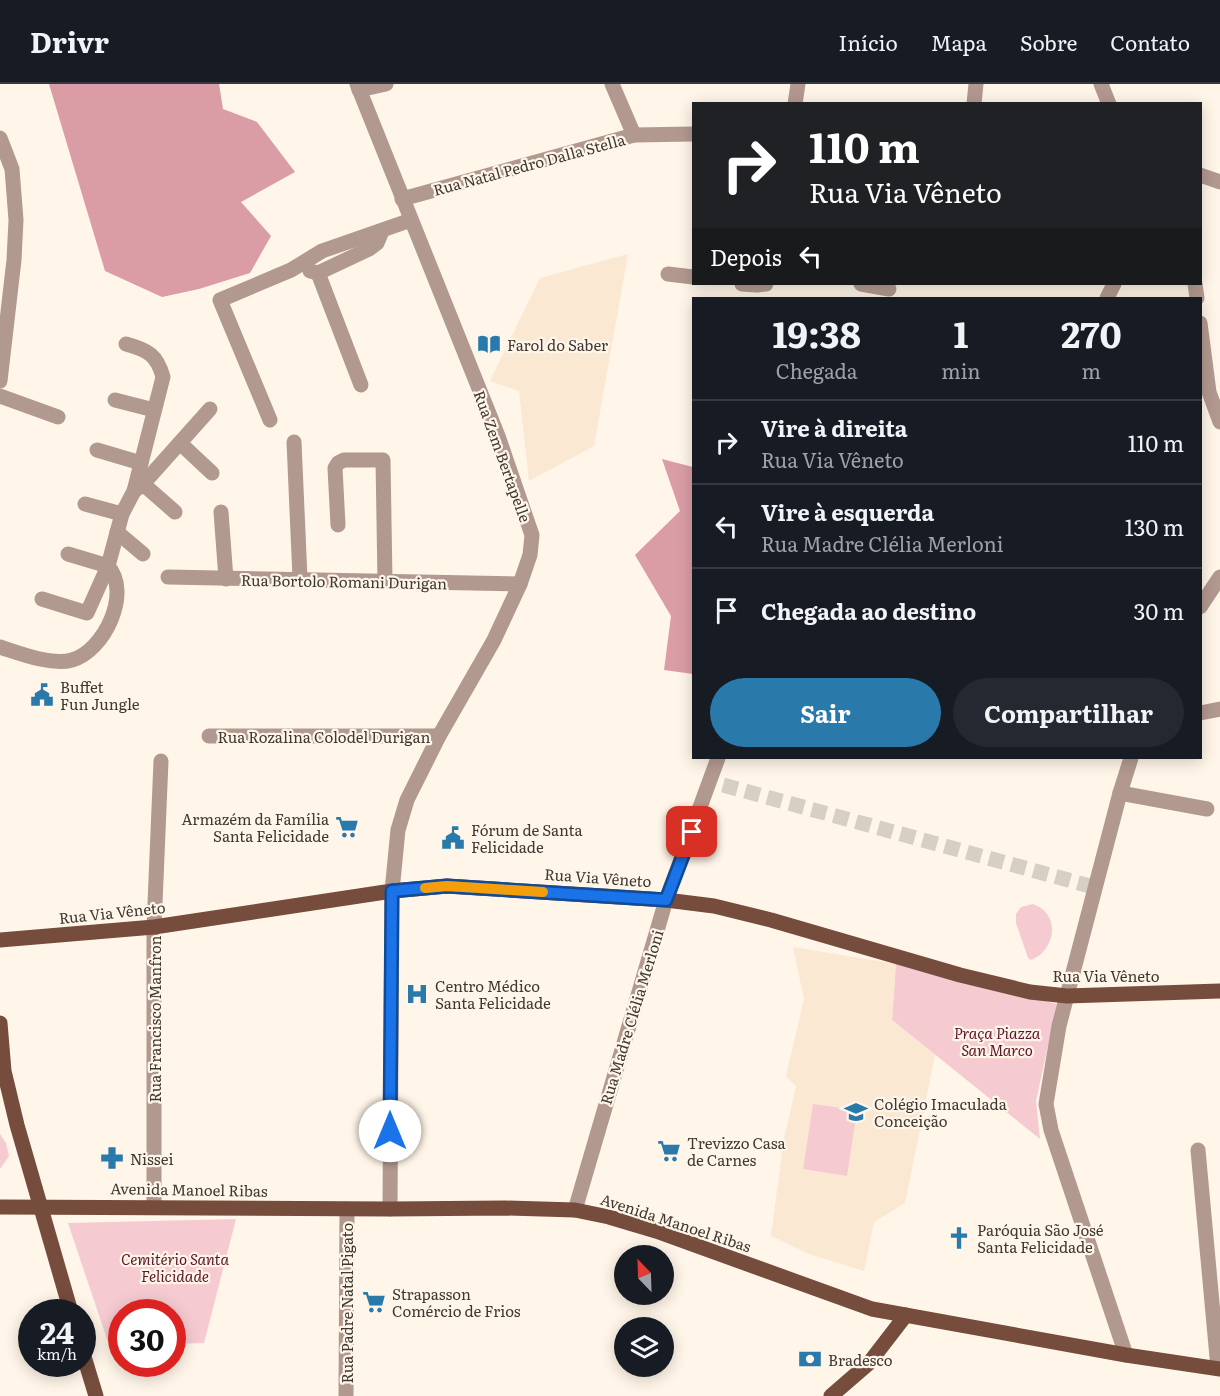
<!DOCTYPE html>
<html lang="pt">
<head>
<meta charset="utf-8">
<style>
  body { margin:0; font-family:Literata,serif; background:#242831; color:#f1f3f6; height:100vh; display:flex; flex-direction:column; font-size:22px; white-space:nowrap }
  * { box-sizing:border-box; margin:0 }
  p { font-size:20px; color:#9ea1a6 }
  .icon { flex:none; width:33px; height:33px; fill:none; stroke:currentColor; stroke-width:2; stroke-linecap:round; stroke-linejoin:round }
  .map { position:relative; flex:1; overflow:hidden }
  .details { position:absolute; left:692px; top:213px; width:510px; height:462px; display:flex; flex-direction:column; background:#171b24; border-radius:0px; box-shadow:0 3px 15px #0003 }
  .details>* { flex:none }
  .hud { position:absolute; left:692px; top:18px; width:510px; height:183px; border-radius:0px; box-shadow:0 3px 15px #0003; background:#202124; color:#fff; overflow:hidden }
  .needle { width:39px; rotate:337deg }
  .buttons { position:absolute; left:614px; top:1161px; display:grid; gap:12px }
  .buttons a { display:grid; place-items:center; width:60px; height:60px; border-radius:50%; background:#171b24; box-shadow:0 3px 15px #0003; font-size:30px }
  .speed { position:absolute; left:18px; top:1215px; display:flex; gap:12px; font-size:30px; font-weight:700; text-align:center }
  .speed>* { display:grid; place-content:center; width:78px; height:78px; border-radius:50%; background:#171b24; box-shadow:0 3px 15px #0003; line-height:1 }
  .speed small { font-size:15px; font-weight:400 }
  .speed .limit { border:9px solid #d22; background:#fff; color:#111 }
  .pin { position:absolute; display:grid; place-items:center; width:51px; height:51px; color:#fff; margin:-26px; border-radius:12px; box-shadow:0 3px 9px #0006 }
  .me { position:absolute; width:66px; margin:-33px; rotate:0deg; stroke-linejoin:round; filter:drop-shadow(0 0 4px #0008) }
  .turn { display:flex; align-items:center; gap:21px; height:126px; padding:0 18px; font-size:27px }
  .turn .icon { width:78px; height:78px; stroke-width:2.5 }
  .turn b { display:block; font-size:42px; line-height:51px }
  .then { display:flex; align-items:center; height:57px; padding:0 18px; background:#0003; gap:12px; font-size:22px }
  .eta { display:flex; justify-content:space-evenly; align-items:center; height:102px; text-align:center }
  .eta b { font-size:36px; font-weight:700; line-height:42px }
  .primary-button { display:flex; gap:12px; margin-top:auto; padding:12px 18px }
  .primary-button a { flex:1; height:69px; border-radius:36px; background:#297aab; color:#fff; font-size:24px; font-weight:700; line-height:69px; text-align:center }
  .primary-button a+a { background:#242831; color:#f1f3f6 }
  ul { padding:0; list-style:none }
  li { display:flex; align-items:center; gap:18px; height:84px; padding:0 18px; border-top:2px solid #363941 }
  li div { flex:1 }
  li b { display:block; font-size:22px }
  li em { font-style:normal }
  header { display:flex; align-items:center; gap:36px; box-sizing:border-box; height:84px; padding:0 30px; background:#171b24; border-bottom:2px solid #363941 }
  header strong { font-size:28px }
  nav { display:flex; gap:33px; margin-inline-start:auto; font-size:21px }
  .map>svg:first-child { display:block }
  .built { fill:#fae8d2 }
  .green { fill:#f5cbd1 }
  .forest { fill:#da9da6 }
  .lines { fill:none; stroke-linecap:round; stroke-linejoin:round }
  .minor-tunnel { stroke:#d8cfc4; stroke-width:15; stroke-dasharray:15 8; stroke-linecap:butt }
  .minor { stroke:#b2998f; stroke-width:15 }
  .major { stroke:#764c3c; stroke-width:15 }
  .route-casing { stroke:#114b97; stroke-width:15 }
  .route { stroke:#1a73e8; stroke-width:10 }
  .slow { stroke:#f59e0b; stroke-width:10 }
  .labels { text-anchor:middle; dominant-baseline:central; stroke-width:4.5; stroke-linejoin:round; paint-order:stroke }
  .street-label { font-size:15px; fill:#3e3932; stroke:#fff5e8 }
  .poi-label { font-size:15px; fill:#3e3932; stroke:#fff5e8; text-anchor:start }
  .park-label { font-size:15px; font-style:italic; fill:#5d1529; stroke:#fff5e8 }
</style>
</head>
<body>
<header>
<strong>Drivr</strong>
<nav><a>Início</a><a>Mapa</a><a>Sobre</a><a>Contato</a></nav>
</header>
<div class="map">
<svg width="1220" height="1312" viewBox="0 0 1220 1312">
  <rect width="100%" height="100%" fill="#fff5e8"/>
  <g class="built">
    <path d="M 628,170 L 594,362 L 529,397 L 519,307 L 490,297 L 540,194 Z"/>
    <path d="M 793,863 L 896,880 L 892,936 L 935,971 L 905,1119 L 874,1138 L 864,1187 L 809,1170 L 771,1152 L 784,1055 L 796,1002 L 786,992 L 804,915 Z"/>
  </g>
  <g class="green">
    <path d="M 1033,820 C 1061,830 1056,866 1031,876 L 1028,874 L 1016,839 L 1016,830 L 1021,823 Z"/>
    <path d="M 896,880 L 1057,920 L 1036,1017 L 1040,1055 L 892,936 Z"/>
    <path d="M 813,1020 L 857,1026 L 847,1092 L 803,1085 Z"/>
    <path d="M 0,1050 L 6,1059 L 9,1072 L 0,1085 Z"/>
    <path d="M 236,1135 L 204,1259 L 173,1260 L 172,1228 L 122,1228 L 121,1264 L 110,1264 L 68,1139 Z"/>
  </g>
  <g class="forest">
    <path d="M 49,0 L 219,0 L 223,25 L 257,38 L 295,88 L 241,118 L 271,152 L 250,189 L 199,205 L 162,213 L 105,187 Z"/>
    <path d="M 662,375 L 693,383 L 693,590 L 664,586 L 671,532 L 635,471 L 680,427 Z"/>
  </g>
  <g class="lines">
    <path class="minor-tunnel" d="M 723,701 L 1090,802"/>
    <g class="minor">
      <path d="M 357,0 L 498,352 L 532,451 L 530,471 L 520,500 L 494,556 L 439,652 L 407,716 L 398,746 L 392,807 L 390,1125"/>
      <path d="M 612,0 L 634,51"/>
      <path d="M 1101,0 L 1109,20"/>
      <path d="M 359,6 L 386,0"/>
      <path d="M 795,20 L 798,0"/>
      <path d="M 974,20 L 976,0"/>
      <path d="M 0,54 L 12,85 L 16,136 L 14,176 L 0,297"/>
      <path d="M 1200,91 L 1220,98"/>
      <path d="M 402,115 L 634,51 L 693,50"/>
      <path d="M 310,187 L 318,189 L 369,165 L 377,159 L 382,147"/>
      <path d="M 318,189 L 361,301"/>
      <path d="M 668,190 L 693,193"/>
      <path d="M 742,200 L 757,201 L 766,200"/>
      <path d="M 861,200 L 889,205"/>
      <path d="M 1195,200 L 1197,214"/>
      <path d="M 1107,214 L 1114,200"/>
      <path d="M 1200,239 L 1209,308 L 1220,338"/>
      <path d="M 0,312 L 58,333"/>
      <path d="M 115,316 L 154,326"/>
      <path d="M 270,336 L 220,216 L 291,186 L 322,167 L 411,136"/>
      <path d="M 294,358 L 300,494"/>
      <path d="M 180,359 L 212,389"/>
      <path d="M 97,366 L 141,379"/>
      <path d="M 143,400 L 175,428"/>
      <path d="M 134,407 L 143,400 L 210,325"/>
      <path d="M 85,420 L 122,430"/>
      <path d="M 221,428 L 226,495"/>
      <path d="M 338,441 L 335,384 L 338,379 L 344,376 L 383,376 L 385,497"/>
      <path d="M 117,448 L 143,470"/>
      <path d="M 168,493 L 520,500"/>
      <path d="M 42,515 L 87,529 L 108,482 L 68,470"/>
      <path d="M 1200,523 L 1220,493"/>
      <path d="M 0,563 C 19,569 52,582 72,576 C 104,567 132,509 108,482 L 122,430 L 134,407 L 163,293 C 157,271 148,266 126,260"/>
      <path d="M 1200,629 L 1220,625"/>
      <path d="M 209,652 L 439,652"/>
      <path d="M 1120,709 L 1207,725"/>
      <path d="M 1198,1066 L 1218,1284"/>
      <path d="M 154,1122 L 154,843 L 161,677"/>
      <path d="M 575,1126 L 666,816 L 718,674"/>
      <path d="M 1126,1271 L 1051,1046 L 1046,1020 L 1059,942 L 1120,709 L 1131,674"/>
      <path d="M 346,1312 L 347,1125"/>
    </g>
    <g class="major">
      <path d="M 0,856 L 154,843 L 392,807 L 447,802 L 666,816 L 714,822 L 771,836 L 960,891 L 1030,908 L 1067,912 L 1220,907"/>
      <path d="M 0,939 L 4,987 L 17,1041 L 71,1228"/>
      <path d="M 0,1123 L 390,1125 L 505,1124 L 575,1126 L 609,1133 L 656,1147 L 872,1225 L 1126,1271 L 1220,1285"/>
      <path d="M 82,1266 L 96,1312"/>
      <path d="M 831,1312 L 869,1279 L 906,1231"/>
    </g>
  </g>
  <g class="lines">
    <g class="route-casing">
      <path id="route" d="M 390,1047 L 392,807 L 447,802 L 666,816 L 692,748"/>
    </g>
    <use href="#route" class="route"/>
    <path class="slow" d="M 425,804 L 447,802 L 543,808"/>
  </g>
  <defs>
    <g id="library-bare" transform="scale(1.8)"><path d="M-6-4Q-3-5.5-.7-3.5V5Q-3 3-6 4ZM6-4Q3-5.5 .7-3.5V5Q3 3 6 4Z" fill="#297aab" stroke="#fff5e8" stroke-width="2.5" paint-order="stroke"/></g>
    <g id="civic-bare" transform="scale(1.8)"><path d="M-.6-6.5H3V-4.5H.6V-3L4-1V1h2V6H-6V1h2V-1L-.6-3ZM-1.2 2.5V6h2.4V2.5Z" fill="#297aab" stroke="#fff5e8" stroke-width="2.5" paint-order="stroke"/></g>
    <g id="supermarket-bare" transform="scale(1.8)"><path d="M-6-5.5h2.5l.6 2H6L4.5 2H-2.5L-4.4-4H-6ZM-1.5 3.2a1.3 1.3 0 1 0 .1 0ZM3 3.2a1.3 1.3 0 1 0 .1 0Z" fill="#297aab" stroke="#fff5e8" stroke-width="2.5" paint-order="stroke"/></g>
    <g id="hospital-bare" transform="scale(1.8)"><path d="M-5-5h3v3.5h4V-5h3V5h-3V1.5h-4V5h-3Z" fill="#297aab" stroke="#fff5e8" stroke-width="2.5" paint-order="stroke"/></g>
    <g id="school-bare" transform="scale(1.8)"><path d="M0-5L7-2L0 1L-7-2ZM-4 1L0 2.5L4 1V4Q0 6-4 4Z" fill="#297aab" stroke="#fff5e8" stroke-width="2.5" paint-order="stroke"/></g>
    <g id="pharmacy-bare" transform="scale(1.8)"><path d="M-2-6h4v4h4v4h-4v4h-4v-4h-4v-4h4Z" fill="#297aab" stroke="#fff5e8" stroke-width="2.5" paint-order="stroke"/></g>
    <g id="church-bare" transform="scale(1.8)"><path d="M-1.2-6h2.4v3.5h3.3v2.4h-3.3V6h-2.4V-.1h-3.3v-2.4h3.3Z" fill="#297aab" stroke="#fff5e8" stroke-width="2.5" paint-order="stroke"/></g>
    <g id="bank-bare" transform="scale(1.8)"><path d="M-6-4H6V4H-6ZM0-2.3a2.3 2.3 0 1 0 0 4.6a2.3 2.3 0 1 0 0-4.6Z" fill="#297aab" stroke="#fff5e8" stroke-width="2.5" paint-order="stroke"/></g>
  </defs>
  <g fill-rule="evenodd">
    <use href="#library-bare" x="489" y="260"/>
    <use href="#civic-bare" x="42" y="611"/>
    <use href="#supermarket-bare" x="347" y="743"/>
    <use href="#civic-bare" x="453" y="754"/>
    <use href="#hospital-bare" x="417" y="910"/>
    <use href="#school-bare" x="856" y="1028"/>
    <use href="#supermarket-bare" x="669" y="1067"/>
    <use href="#pharmacy-bare" x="112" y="1074"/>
    <use href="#church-bare" x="959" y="1154"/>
    <use href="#supermarket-bare" x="374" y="1218"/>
    <use href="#bank-bare" x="810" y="1275"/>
  </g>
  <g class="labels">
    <g class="street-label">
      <text transform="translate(529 80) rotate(-15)">Rua Natal Pedro Dalla Stella</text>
      <text transform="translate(503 372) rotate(70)">Rua Zem Bertapelle</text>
      <text transform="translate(344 497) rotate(1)">Rua Bortolo Romani Durigan</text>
      <text x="324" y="652">Rua Rozalina Colodel Durigan</text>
      <text transform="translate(598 793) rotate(4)">Rua Via Vêneto</text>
      <text transform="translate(112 828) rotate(-6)">Rua Via Vêneto</text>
      <text x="1106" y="891">Rua Via Vêneto</text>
      <text transform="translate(631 933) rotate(-73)">Rua Madre Clélia Merloni</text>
      <text transform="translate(154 935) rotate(-90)">Rua Francisco Manfron</text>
      <text transform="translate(189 1105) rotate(1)">Avenida Manoel Ribas</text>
      <text transform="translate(676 1138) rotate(18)">Avenida Manoel Ribas</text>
      <text transform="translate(346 1219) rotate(-90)">Rua Padre Natal Pigato</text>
    </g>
    <g class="poi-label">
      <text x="507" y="260">Farol do Saber</text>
      <text x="60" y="602">Buffet<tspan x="60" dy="17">Fun Jungle</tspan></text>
      <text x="329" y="734" text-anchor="end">Armazém da Família<tspan x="329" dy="17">Santa Felicidade</tspan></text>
      <text x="471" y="745">Fórum de Santa<tspan x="471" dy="17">Felicidade</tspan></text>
      <text x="435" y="901">Centro Médico<tspan x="435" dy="17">Santa Felicidade</tspan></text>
      <text x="874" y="1019">Colégio Imaculada<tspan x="874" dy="17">Conceição</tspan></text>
      <text x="687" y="1058">Trevizzo Casa<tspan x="687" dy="17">de Carnes</tspan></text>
      <text x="130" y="1074">Nissei</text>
      <text x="977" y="1145">Paróquia São José<tspan x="977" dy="17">Santa Felicidade</tspan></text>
      <text x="392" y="1209">Strapasson<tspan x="392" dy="17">Comércio de Frios</tspan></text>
      <text x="828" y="1275">Bradesco</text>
    </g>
    <g class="park-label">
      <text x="997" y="948">Praça Piazza<tspan x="997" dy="17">San Marco</tspan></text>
      <text x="175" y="1174">Cemitério Santa<tspan x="175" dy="17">Felicidade</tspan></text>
    </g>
  </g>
</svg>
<div class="buttons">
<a><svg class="needle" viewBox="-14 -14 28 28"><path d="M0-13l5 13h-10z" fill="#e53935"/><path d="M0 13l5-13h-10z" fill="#9ea1a6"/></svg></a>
<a><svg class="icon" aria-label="layers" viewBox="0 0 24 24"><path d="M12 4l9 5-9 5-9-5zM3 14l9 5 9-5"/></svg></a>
</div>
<div class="speed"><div>24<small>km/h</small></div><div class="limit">30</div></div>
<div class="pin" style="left:692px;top:748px;background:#d93025"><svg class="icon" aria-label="arrive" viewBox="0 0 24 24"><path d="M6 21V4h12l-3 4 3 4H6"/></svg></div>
<svg class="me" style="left:390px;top:1047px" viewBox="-20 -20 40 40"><circle r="19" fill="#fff"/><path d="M0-13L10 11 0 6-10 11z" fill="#1a73e8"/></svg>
<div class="hud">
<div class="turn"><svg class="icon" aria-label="right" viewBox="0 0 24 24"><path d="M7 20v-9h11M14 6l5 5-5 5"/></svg><div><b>110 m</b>Rua Via Vêneto</div></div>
<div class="then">Depois<svg class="icon" aria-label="left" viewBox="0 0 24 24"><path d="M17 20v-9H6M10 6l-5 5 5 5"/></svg></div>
</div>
<section class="details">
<div class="eta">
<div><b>19:38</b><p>Chegada</p></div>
<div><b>1</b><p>min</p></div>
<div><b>270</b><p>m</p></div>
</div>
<ul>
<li><svg class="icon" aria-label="right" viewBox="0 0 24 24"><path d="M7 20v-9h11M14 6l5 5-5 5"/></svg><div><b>Vire à direita</b><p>Rua Via Vêneto</p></div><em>110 m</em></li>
<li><svg class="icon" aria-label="left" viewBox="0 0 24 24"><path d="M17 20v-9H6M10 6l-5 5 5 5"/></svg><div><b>Vire à esquerda</b><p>Rua Madre Clélia Merloni</p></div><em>130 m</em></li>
<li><svg class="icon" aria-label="arrive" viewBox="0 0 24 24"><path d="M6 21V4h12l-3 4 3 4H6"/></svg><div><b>Chegada ao destino</b></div><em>30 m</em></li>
</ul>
<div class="primary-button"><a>Sair</a><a>Compartilhar</a></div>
</section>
</div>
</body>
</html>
